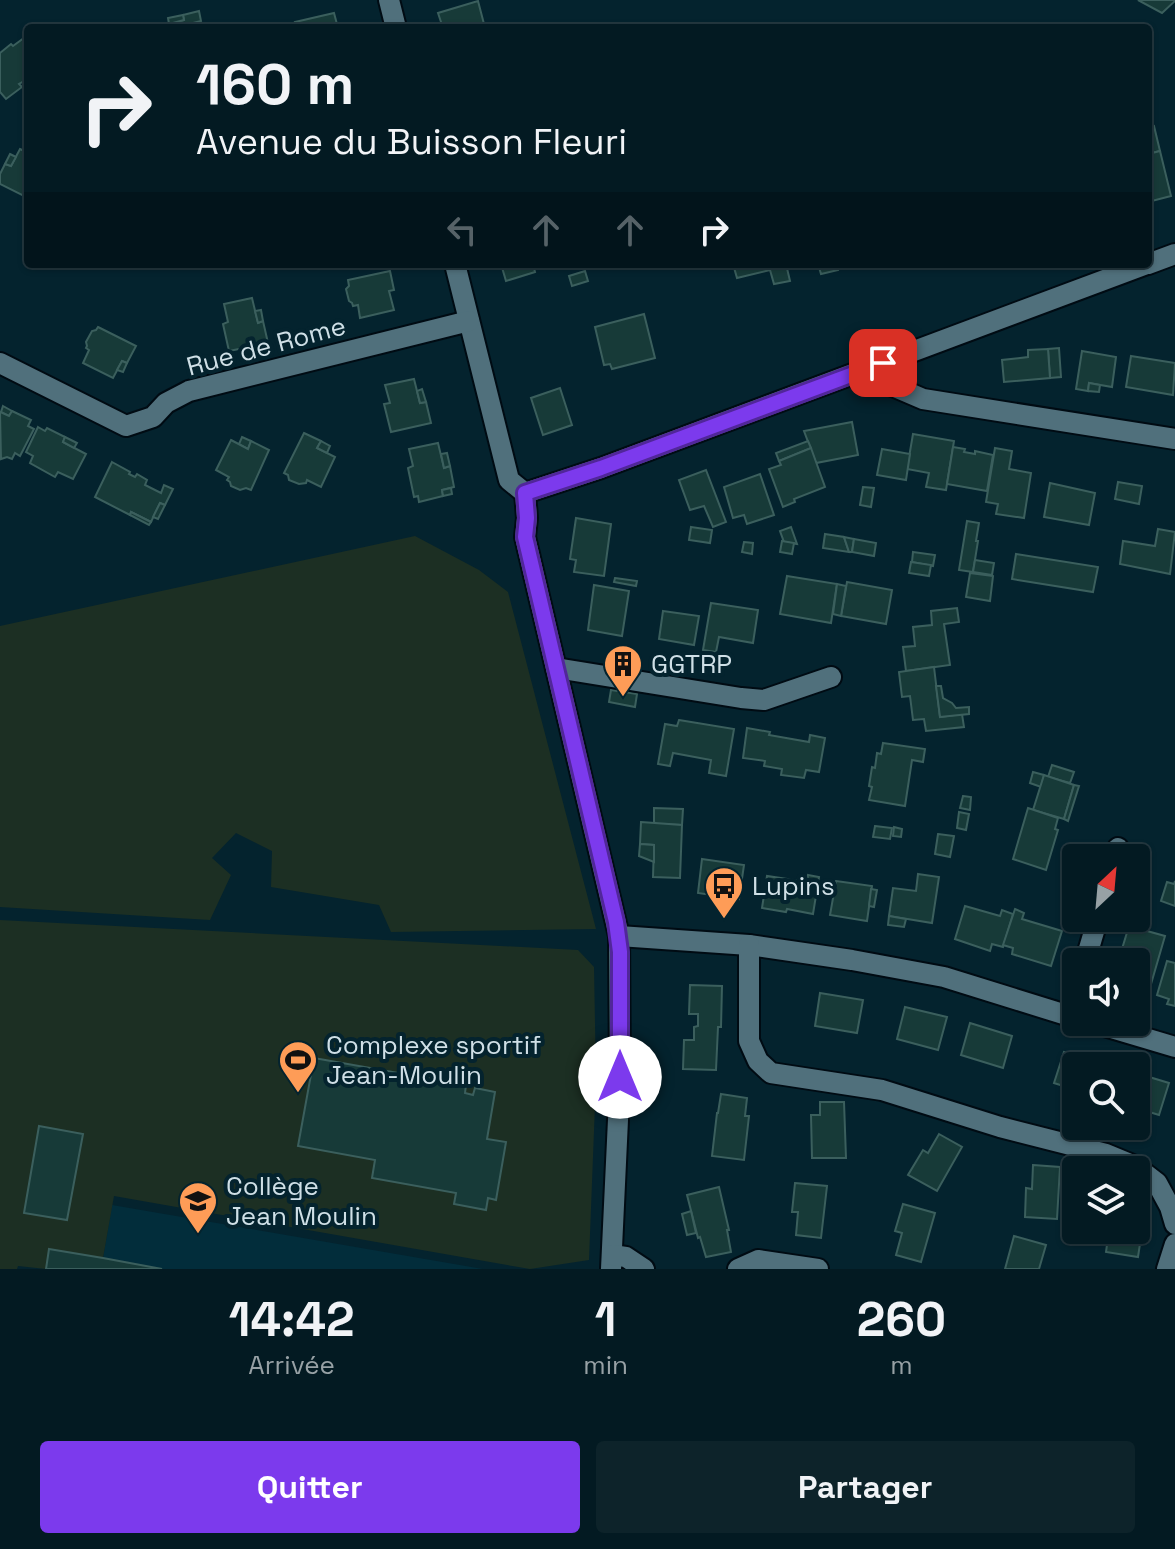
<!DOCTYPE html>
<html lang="fr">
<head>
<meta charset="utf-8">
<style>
  body { margin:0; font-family:"Space Grotesk",sans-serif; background:#0d232a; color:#f1f3f6; height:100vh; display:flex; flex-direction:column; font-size:30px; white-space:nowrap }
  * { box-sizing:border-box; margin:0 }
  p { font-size:26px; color:#97a1a5 }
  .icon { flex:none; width:44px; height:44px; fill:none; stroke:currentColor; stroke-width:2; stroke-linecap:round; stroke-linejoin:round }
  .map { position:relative; height:1269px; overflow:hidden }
  .panel { display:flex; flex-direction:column; background:#031a22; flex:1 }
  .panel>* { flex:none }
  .top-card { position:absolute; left:24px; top:24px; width:1128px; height:244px; border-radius:8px; box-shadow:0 2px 6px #0004,0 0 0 2px #243840; background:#031a22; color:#f1f3f6; overflow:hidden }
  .needle { width:52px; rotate:26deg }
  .buttons { position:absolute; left:1062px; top:844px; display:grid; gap:16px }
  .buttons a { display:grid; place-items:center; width:88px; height:88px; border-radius:8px; background:#031a22; box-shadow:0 2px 6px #0004,0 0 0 2px #243840; font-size:40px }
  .pin { position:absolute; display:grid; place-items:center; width:68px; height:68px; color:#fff; margin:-34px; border-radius:16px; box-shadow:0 4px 12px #0006 }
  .me { position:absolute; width:88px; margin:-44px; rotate:0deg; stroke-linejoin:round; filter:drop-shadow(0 0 6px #0008) }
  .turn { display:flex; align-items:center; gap:28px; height:168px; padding:0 40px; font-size:36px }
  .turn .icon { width:104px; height:104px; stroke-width:2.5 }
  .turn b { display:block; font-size:56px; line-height:68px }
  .lanes { display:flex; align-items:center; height:76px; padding:0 40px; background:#0003; justify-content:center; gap:40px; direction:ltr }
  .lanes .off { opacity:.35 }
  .eta { display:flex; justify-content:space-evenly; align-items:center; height:136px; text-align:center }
  .eta b { font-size:48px; font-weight:600; line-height:56px }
  .primary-button { display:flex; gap:16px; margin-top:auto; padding:16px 40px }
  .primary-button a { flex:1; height:92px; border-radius:8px; background:#7c3aed; color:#fff; font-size:32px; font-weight:600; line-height:92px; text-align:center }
  .primary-button a+a { background:#0d232a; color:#f1f3f6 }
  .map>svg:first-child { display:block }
  .built { fill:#022d3b }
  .green { fill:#1c2f23 }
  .building { fill:#173a38; stroke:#3b5f5d; stroke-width:2 }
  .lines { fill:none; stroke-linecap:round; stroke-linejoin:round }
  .minor-casing { stroke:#000b13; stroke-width:24 }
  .minor { stroke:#50707c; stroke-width:20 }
  .route-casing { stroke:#51269a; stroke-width:20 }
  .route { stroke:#7c3aed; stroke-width:14 }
  .labels { text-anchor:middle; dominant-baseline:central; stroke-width:8; stroke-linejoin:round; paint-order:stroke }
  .street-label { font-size:26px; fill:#cfdfe6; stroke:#04232e }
  .poi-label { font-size:26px; fill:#cfdfe6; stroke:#04232e; text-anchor:start }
</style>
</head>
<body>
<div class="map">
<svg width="1175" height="1269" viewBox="0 0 1175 1269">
  <rect width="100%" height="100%" fill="#04232e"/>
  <path class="built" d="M 112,1205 L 483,1269 L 46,1269 L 49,1249 L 103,1258 Z"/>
  <g class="green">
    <path d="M 415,536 L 479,570 L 508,592 L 596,929 L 391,932 L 379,905 L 271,887 L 272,851 L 236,833 L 212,858 L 231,875 L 210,920 L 0,907 L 0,626 Z"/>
    <path d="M 0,920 L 578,950 L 594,967 L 596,1079 L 589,1260 L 530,1269 L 114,1196 L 103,1258 L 50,1249 L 46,1269 L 18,1266 L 17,1269 L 0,1269 Z"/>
  </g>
  <g class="building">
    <path d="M 1138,0 L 1175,0 L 1175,1 L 1162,13 Z"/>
    <path d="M 478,1 L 484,24 L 475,28 L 443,28 L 438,13 Z"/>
    <path d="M 199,11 L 201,21 L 193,23 L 194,28 L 164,28 L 163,25 L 184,20 L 183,15 Z"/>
    <path d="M 334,13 L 338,28 L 297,28 L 295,22 Z"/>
    <path d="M 183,15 L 184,20 L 169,24 L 168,18 Z"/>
    <path d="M 28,35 L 28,82 L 26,84 L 24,81 L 19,84 L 22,87 L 6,99 L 0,92 L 0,53 L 11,44 L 13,46 Z"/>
    <path d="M 1154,126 L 1160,151 L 1152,153 L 1148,138 L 1148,128 Z"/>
    <path d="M 1148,138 L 1152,153 L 1160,151 L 1171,196 L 1148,202 Z"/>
    <path d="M 20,149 L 28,153 L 28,198 L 0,184 L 0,174 L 5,164 L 11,166 Z"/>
    <path d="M 10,154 L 16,157 L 11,166 L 5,164 Z"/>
    <path d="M 501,264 L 533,264 L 535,272 L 506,281 Z"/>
    <path d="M 733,264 L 786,264 L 790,281 L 774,284 L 770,270 L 737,278 Z"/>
    <path d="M 818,264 L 837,264 L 838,270 L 821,274 Z"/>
    <path d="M 390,271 L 394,290 L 389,291 L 394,310 L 360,318 L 358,305 L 353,306 L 352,303 L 349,301 L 346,289 L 349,286 L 348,280 Z"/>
    <path d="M 585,271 L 588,281 L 572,286 L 569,276 Z"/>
    <path d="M 252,298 L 258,323 L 263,321 L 268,343 L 229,351 L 223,324 L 228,322 L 224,304 Z"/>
    <path d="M 261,310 L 263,321 L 258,323 L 255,311 Z"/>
    <path d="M 644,314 L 655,358 L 612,369 L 610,364 L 604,365 L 595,327 Z"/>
    <path d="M 98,327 L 136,346 L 127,363 L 122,361 L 113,378 L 83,363 L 89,350 L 86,348 L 87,346 L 86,342 L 92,331 L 96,330 Z"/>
    <path d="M 1059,348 L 1061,377 L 1050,378 L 1048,349 Z"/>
    <path d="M 1048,349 L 1050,378 L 1004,382 L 1002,360 L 1028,357 L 1028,350 Z"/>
    <path d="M 1082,351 L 1116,357 L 1112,387 L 1089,383 L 1088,391 L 1076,389 Z"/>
    <path d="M 1131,356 L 1175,363 L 1173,395 L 1126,387 Z"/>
    <path d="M 122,361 L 127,363 L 123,372 L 117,370 Z"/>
    <path d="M 414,379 L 420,403 L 426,402 L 431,423 L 391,432 L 384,404 L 390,403 L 385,385 Z"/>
    <path d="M 1089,383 L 1100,385 L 1099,392 L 1088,391 Z"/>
    <path d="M 560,388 L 572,425 L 543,435 L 531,398 Z"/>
    <path d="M 422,389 L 426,402 L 420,403 L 417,391 Z"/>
    <path d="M 3,406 L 12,411 L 9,416 L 1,412 Z"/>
    <path d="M 12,411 L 31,420 L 28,426 L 34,429 L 20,456 L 15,453 L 12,459 L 7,457 L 1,459 L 0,412 L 9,416 Z"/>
    <path d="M 852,422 L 858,455 L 816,463 L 804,431 Z"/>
    <path d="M 38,427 L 45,431 L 47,428 L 65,437 L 63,442 L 86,454 L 73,479 L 58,472 L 55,477 L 30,463 L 33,456 L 26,452 Z"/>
    <path d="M 304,433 L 321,441 L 317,448 L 335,457 L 321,487 L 307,480 L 306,483 L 299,484 L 289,480 L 288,475 L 284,473 Z"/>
    <path d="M 913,434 L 954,441 L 946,490 L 926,487 L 929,473 L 907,469 Z"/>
    <path d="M 65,437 L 77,443 L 74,448 L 63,442 Z"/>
    <path d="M 242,437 L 251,441 L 248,449 L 239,444 Z"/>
    <path d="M 231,440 L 248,449 L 251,441 L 269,450 L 251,490 L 246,488 L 240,490 L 231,486 L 230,482 L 227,480 L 229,477 L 216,470 Z"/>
    <path d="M 321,441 L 330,446 L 327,453 L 317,448 Z"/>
    <path d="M 808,441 L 811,448 L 779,461 L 776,453 Z"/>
    <path d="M 438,443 L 444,468 L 450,466 L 454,487 L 442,490 L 443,496 L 419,502 L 418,496 L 414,497 L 408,468 L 413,466 L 409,449 Z"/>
    <path d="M 953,447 L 965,449 L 964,452 L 975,454 L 975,451 L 993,455 L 987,491 L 947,484 Z"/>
    <path d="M 811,448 L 825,487 L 794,499 L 795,502 L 783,507 L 769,469 L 781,465 L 779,461 Z"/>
    <path d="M 995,448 L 1012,451 L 1009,469 L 1031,473 L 1024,518 L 996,514 L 998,504 L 986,502 Z"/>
    <path d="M 882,449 L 910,454 L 906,480 L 877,475 Z"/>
    <path d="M 447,453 L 450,466 L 444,468 L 441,454 Z"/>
    <path d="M 112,462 L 130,472 L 129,474 L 135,477 L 137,474 L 147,480 L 145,485 L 161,493 L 164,485 L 173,489 L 165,505 L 160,503 L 151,522 L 131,512 L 130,515 L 95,497 Z"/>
    <path d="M 706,470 L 726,522 L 713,527 L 704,506 L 690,510 L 679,480 Z"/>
    <path d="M 760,474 L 774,515 L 747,524 L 744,515 L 733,518 L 724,487 Z"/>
    <path d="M 1118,482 L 1142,486 L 1139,504 L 1115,499 Z"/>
    <path d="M 1050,483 L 1095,493 L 1089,525 L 1044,517 Z"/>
    <path d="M 863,487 L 874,488 L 871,507 L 860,505 Z"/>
    <path d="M 451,488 L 452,494 L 443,496 L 442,490 Z"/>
    <path d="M 160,503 L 165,505 L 158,519 L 153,517 Z"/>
    <path d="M 131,512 L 151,522 L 149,525 L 130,515 Z"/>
    <path d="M 576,518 L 611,524 L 604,576 L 574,572 L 576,560 L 570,559 Z"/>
    <path d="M 967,521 L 979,523 L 976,541 L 978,541 L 973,572 L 959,570 Z"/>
    <path d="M 691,527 L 712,530 L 710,543 L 689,540 Z"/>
    <path d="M 791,527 L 797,544 L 784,542 L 780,531 Z"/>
    <path d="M 1158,529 L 1175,532 L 1170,574 L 1120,564 L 1123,541 L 1155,546 Z"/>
    <path d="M 825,534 L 844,537 L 849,552 L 823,548 Z"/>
    <path d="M 844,537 L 854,539 L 852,552 L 849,552 Z"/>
    <path d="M 854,539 L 876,543 L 874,556 L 852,552 Z"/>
    <path d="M 782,541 L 794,543 L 792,554 L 780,552 Z"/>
    <path d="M 744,542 L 753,543 L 752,554 L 742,552 Z"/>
    <path d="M 913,552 L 935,555 L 933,566 L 912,562 Z"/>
    <path d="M 1016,554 L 1098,567 L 1093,592 L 1012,579 Z"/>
    <path d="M 975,560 L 994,563 L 992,575 L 973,572 Z"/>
    <path d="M 911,562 L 931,565 L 929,576 L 909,573 Z"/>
    <path d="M 970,573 L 993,576 L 990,601 L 966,597 Z"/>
    <path d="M 787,576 L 837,584 L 831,623 L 780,614 Z"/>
    <path d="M 615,578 L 637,581 L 636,586 L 614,582 Z"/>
    <path d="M 847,582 L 892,590 L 886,624 L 841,616 Z"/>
    <path d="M 837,584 L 846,586 L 841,616 L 833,614 Z"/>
    <path d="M 594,585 L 629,591 L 622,636 L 588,630 Z"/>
    <path d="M 711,603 L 758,610 L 753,643 L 719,637 L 716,652 L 703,650 Z"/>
    <path d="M 957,608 L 959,622 L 944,624 L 950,665 L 906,671 L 903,647 L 915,646 L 913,627 L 932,625 L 931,611 Z"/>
    <path d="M 663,611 L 699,616 L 694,645 L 659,639 Z"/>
    <path d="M 934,667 L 940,717 L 962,714 L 964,727 L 926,731 L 924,719 L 913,720 L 910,696 L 902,697 L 899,672 Z"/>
    <path d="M 936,686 L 941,686 L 943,698 L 952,703 L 956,708 L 969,707 L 969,714 L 940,717 Z"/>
    <path d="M 611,690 L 637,694 L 635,707 L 609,702 Z"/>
    <path d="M 679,720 L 734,729 L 726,776 L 709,773 L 711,760 L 673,753 L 670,766 L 658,764 L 665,724 L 677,726 Z"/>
    <path d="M 747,728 L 770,732 L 769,735 L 809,742 L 810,735 L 825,738 L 819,772 L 806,770 L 804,778 L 781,775 L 782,769 L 764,766 L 765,761 L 743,758 Z"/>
    <path d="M 883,743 L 925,749 L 923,762 L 912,760 L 905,806 L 869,800 L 872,787 L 869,786 L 872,767 L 875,768 L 877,753 L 881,754 Z"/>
    <path d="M 1052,765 L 1074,772 L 1070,783 L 1048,777 Z"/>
    <path d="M 1033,772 L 1044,775 L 1041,787 L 1030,783 Z"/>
    <path d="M 1044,775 L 1074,785 L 1064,819 L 1033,810 Z"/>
    <path d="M 1074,785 L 1079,786 L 1068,821 L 1064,819 Z"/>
    <path d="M 963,796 L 971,797 L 970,810 L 960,808 Z"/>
    <path d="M 654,808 L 683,809 L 682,825 L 656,824 L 654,822 Z"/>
    <path d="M 1028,808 L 1058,818 L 1055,829 L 1058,830 L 1046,870 L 1013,859 Z"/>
    <path d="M 959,812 L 969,814 L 966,830 L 957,828 Z"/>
    <path d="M 641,822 L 682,825 L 680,878 L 653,877 L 654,845 L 640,844 Z"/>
    <path d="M 875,826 L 892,828 L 890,839 L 873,837 Z"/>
    <path d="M 894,827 L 902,829 L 901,837 L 893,836 Z"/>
    <path d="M 938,834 L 954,836 L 950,857 L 935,854 Z"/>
    <path d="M 640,844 L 654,845 L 654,862 L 639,856 Z"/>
    <path d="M 702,859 L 744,865 L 739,899 L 698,893 Z"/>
    <path d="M 918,874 L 939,877 L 932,923 L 889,916 L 893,888 L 916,891 Z"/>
    <path d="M 808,875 L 819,877 L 813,914 L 787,909 L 786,912 L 762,908 L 767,876 L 807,882 Z"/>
    <path d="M 836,881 L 872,886 L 867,921 L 830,915 Z"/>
    <path d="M 1175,881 L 1175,906 L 1161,901 L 1167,882 L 1174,884 Z"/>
    <path d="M 871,889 L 877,890 L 874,907 L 869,906 Z"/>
    <path d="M 965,906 L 1000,916 L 1002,910 L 1013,914 L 1003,947 L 992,944 L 990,951 L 955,939 Z"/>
    <path d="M 1015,909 L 1024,913 L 1022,919 L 1062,931 L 1051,966 L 1012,954 L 1013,948 L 1003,945 Z"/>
    <path d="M 889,916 L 906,919 L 904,927 L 888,925 Z"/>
    <path d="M 1129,926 L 1165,936 L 1149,991 L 1136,987 L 1136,962 L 1118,962 Z"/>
    <path d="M 1167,961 L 1175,963 L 1175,1006 L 1167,1004 L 1169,999 L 1157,995 Z"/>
    <path d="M 690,985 L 722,986 L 721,1027 L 718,1027 L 716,1070 L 683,1069 L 684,1040 L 694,1040 L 694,1027 L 698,1026 L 698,1014 L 689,1014 Z"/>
    <path d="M 820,993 L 863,1000 L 857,1033 L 815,1026 Z"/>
    <path d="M 905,1007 L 947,1017 L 938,1050 L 897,1039 Z"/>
    <path d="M 970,1023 L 1012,1036 L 1003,1068 L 961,1055 Z"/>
    <path d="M 1064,1052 L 1105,1064 L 1104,1066 L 1076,1066 L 1076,1090 L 1054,1083 Z"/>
    <path d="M 314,1058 L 466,1085 L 465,1093 L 473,1095 L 475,1088 L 495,1092 L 487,1139 L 506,1142 L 496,1200 L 488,1198 L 486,1210 L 454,1204 L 456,1193 L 372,1178 L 375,1160 L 298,1146 Z"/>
    <path d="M 1136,1073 L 1169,1083 L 1159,1115 L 1136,1108 Z"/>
    <path d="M 721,1094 L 747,1098 L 745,1116 L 749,1116 L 744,1160 L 712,1156 L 717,1113 L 718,1113 Z"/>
    <path d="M 820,1102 L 844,1102 L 846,1158 L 812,1158 L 811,1115 L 820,1115 Z"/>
    <path d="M 39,1126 L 83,1134 L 67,1220 L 24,1213 Z"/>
    <path d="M 939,1134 L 962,1147 L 937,1191 L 908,1175 L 923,1150 L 928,1153 Z"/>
    <path d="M 1033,1165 L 1060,1167 L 1057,1219 L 1025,1217 L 1026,1188 L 1032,1189 Z"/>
    <path d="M 795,1183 L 827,1186 L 821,1238 L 796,1235 L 798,1212 L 792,1212 Z"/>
    <path d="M 719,1187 L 729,1230 L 727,1230 L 731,1252 L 706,1257 L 700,1237 L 698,1238 L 687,1195 Z"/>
    <path d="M 1136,1202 L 1146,1204 L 1138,1257 L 1106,1252 L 1109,1230 L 1136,1230 Z"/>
    <path d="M 903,1204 L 935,1213 L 921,1262 L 896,1255 L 902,1233 L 895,1231 Z"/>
    <path d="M 691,1211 L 696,1233 L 687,1235 L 682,1214 Z"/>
    <path d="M 1014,1236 L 1046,1245 L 1039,1269 L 1005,1269 Z"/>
    <path d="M 49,1249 L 103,1258 L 162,1269 L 46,1269 Z"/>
  </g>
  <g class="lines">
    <g class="minor-casing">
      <g id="minor">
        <path d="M 389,0 L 396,28"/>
        <path d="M 455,264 L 509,480 L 525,493"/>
        <path d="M 1148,264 L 1175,254"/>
        <path d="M 0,363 L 126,426 L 153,417 L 166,403 L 189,391 L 469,321"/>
        <path d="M 860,372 L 923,399 L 1175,439"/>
        <path d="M 525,493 L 527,518 L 525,537 L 619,936 L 620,1077 L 611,1269"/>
        <path d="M 525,493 L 601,468 L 1147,264"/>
        <path d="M 556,668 L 741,698 L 764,700 L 831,677"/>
        <path d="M 1115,858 L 1118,848"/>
        <path d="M 619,936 L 749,945 L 852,960 L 944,977 L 1076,1018"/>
        <path d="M 749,945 L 749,1041 L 758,1061 L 771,1073 L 882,1090 L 1000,1127 L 1106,1154 L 1135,1166 L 1157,1183 L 1170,1207 L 1175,1224"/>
        <path d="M 1085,962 L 1098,918"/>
        <path d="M 1069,1016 L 1076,992"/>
        <path d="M 1091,1022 L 1175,1047"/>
        <path d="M 612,1255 L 626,1257 L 644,1269"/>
        <path d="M 738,1269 L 758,1260 L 818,1269"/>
        <path d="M 1167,1269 L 1175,1244"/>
      </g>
    </g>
    <use href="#minor" class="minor"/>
  </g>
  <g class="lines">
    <g class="route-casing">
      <path id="route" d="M 620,1077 L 620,952 L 616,922 L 525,537 L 527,518 L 525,493 L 601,468 L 883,363"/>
    </g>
    <use href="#route" class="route"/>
  </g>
  <defs>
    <g id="building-pin" transform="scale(2)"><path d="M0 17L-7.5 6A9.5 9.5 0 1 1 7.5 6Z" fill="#fe9c57" stroke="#04232e"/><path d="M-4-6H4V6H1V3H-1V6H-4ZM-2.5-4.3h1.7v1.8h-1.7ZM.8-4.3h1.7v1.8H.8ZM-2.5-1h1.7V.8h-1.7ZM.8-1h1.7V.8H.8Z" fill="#111"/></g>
    <g id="bus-pin" transform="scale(2)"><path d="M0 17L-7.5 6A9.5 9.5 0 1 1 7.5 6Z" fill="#fe9c57" stroke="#04232e"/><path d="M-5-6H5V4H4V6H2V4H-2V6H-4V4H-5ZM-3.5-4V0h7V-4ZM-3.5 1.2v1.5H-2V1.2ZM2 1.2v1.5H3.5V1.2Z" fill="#111"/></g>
    <g id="stadium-pin" transform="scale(2)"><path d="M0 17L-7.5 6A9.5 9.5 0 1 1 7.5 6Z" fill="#fe9c57" stroke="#04232e"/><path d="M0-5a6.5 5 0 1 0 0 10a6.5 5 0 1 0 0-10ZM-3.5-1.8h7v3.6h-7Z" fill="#111"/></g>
    <g id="school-pin" transform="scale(2)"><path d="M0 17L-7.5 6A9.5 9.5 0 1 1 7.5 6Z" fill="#fe9c57" stroke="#04232e"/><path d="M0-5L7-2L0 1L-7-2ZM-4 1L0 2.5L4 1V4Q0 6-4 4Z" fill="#111"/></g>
  </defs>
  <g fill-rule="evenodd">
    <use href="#building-pin" x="623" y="664"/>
    <use href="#bus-pin" x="724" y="886"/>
    <use href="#stadium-pin" x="298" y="1060"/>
    <use href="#school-pin" x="198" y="1201"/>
  </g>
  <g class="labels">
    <g class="street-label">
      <text transform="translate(266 346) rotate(-15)">Rue de Rome</text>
    </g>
    <g class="poi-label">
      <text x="651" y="664">GGTRP</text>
      <text x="752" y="886">Lupins</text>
      <text x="326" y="1045">Complexe sportif<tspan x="326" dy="30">Jean-Moulin</tspan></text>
      <text x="226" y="1186">Collège<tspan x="226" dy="30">Jean Moulin</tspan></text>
    </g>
  </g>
</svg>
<div class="buttons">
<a><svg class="needle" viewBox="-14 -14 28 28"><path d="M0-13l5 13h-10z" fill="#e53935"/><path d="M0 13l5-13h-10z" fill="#97a1a5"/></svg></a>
<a><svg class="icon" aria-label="sound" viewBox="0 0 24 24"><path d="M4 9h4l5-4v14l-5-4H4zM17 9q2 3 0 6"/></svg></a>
<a><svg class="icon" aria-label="search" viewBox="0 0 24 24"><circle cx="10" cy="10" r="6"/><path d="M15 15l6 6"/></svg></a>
<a><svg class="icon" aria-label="layers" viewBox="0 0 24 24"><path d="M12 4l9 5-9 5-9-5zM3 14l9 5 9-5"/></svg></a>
</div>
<div class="pin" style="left:883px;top:363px;background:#d93025"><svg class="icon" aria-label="arrive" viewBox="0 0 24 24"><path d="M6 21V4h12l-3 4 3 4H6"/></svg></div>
<svg class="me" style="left:620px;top:1077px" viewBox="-20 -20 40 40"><circle r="19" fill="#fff"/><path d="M0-13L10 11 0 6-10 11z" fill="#7c3aed"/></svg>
<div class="top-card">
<div class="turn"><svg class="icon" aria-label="right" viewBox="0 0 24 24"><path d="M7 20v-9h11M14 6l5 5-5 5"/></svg><div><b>160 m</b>Avenue du Buisson Fleuri</div></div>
<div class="lanes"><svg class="icon off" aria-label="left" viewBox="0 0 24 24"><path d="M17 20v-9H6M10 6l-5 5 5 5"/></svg><svg class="icon off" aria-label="ahead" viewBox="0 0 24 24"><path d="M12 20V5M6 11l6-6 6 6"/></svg><svg class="icon off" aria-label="ahead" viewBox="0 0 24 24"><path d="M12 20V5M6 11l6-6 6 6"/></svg><svg class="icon" aria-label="right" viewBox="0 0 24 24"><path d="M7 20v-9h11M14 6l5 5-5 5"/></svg></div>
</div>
</div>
<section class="panel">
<div class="eta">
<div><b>14:42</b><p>Arrivée</p></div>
<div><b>1</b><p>min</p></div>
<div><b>260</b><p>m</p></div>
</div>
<div class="primary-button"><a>Quitter</a><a>Partager</a></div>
</section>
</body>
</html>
